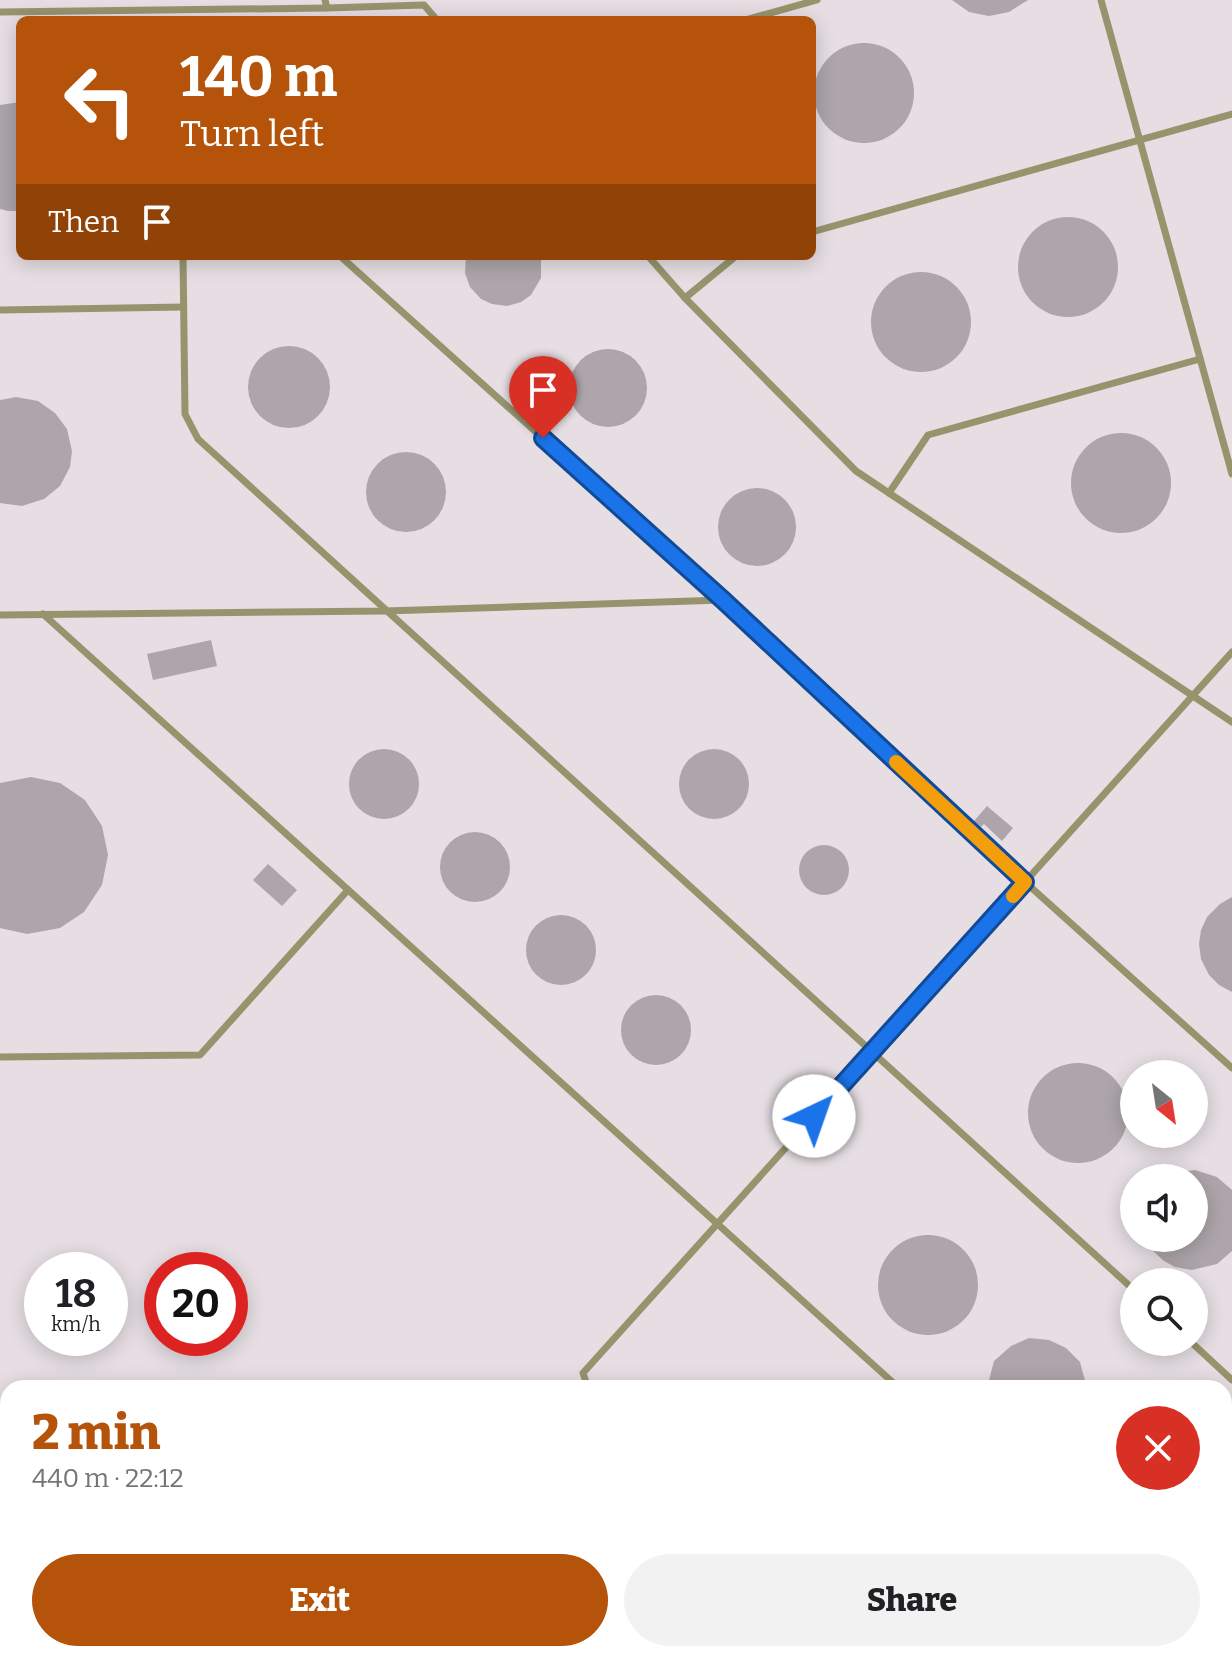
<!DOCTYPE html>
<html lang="en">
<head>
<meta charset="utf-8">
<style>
  body { margin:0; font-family:Bitter,serif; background:#f2f2f2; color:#202124; height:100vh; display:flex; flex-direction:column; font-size:30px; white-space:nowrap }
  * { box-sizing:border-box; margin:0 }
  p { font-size:26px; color:#757577 }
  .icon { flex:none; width:44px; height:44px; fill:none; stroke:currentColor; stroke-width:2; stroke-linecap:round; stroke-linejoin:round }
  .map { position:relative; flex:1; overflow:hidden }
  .panel { position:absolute; left:0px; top:1380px; width:1232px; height:282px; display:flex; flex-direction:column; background:#fff; border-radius:24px 24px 0 0; box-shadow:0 4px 20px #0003 }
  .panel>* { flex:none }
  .top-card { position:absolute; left:16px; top:16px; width:800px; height:244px; border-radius:12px; box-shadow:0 4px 20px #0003; background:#b45309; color:#fff; overflow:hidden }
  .needle { width:52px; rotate:150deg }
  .controls { position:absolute; left:1120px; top:1060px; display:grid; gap:16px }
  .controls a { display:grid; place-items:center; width:88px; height:88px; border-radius:50%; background:#fff; box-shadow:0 4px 20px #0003; font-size:40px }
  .speed { position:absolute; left:24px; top:1252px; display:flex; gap:16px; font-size:40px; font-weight:700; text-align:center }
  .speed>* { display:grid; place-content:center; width:104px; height:104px; border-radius:50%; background:#fff; box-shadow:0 4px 20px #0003; line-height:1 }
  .speed small { font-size:20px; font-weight:400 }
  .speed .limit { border:12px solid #d22; background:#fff; color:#111 }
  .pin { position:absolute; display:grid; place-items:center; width:68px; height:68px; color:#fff; margin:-82px -34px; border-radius:50% 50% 50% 0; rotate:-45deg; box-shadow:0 0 8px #0007 }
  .pin .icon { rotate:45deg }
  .me { position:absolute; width:88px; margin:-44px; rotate:42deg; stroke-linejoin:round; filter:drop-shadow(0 0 6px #0008) }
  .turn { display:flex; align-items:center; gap:28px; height:168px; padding:0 32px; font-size:36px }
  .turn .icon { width:104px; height:104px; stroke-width:2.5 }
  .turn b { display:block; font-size:56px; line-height:68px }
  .then { display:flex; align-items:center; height:76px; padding:0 32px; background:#0003; gap:16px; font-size:30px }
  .round { display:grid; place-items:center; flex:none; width:84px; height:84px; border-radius:42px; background:#f2f2f2 }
  .headline { display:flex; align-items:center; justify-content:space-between; height:136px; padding:0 32px }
  h1 { font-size:48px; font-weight:800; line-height:60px; color:#b45309 }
  .action { display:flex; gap:16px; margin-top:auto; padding:16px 32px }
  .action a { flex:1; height:92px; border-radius:48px; background:#b45309; color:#fff; font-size:32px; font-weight:800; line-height:92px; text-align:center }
  .action a+a { background:#f2f2f2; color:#202124 }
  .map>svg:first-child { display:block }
  .building { fill:#ada5a9 }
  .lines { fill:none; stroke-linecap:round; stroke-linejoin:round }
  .service { stroke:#97946d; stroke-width:7 }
  .minor { stroke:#97946d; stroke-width:14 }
  .route-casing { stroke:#114b97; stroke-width:20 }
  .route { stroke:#1a73e8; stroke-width:14 }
  .slow { stroke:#f59e0b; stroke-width:14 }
</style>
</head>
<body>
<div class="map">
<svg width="1232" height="1661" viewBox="0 0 1232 1661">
  <rect width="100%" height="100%" fill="#e6dee3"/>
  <g class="building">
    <path d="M 952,0 L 1028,0 L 1009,12 L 989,16 L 969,12 Z"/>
    <circle cx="864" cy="93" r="50"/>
    <path d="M 20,102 L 20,211 L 8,211 L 0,209 L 0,105 Z"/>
    <circle cx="1068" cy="267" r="50"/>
    <path d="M 466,256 L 541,256 L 541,278 L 531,295 L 521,302 L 507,306 L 492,304 L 481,299 L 470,287 L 465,273 Z"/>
    <circle cx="921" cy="322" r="50"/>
    <circle cx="289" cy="387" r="41"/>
    <circle cx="608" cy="388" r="39"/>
    <path d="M 16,397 L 38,401 L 55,413 L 67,429 L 72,451 L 70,467 L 60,486 L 44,499 L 22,506 L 0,503 L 0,400 Z"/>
    <circle cx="1121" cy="483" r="50"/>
    <circle cx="406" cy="492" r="40"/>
    <circle cx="757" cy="527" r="39"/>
    <path d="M 211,640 L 217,666 L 153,680 L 147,654 Z"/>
    <circle cx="384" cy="784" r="35"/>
    <circle cx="714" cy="784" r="35"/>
    <path d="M 31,777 L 60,783 L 85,800 L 102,826 L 108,855 L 102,885 L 84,912 L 60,928 L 27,934 L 0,928 L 0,783 Z"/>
    <path d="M 987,806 L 1013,828 L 1002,841 L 984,824 L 981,827 L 974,821 Z"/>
    <circle cx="475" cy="867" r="35"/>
    <circle cx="824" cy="870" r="25"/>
    <path d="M 268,864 L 297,890 L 282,906 L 253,880 Z"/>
    <path d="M 1232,897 L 1232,992 L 1219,985 L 1209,975 L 1201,959 L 1199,944 L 1201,930 L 1207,917 L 1220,904 Z"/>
    <circle cx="561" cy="950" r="35"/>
    <circle cx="656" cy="1030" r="35"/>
    <circle cx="1078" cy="1113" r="50"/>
    <path d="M 1195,1170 L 1217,1177 L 1232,1190 L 1232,1251 L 1217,1264 L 1192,1270 L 1175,1267 L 1164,1261 L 1154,1252 L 1146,1238 L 1194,1238 L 1194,1178 L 1165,1178 L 1180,1172 Z"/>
    <circle cx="928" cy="1285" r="50"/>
    <path d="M 1029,1338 L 1049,1340 L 1066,1348 L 1080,1362 L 1087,1388 L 987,1388 L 994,1361 L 1011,1346 Z"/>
    <path d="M 0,1454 L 8,1458 L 8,1559 L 0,1562 Z"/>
  </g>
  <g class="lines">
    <g class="service">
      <path d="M 325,0 L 327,8 L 424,5 L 437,20"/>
      <path d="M 1101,0 L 1232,474"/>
      <path d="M 0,12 L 327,8"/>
      <path d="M 745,20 L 817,0"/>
      <path d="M 812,232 L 1232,114"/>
      <path d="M 183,256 L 185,414 L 198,439 L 1134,1290"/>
      <path d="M 340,256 L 723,600 L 1025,882 L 1232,1068"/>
      <path d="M 648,256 L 685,298 L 856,471 L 1232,722"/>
      <path d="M 685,298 L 736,256"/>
      <path d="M 0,310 L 183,307"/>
      <path d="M 889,493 L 928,435 L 1200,359"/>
      <path d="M 43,614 L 899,1388"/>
      <path d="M 0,615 L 386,611 L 723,600"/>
      <path d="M 0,1057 L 200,1055 L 348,890"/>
      <path d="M 1191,1342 L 1232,1380"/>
      <path d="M 588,1388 L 583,1373 L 1232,652"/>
      <path d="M 1224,1450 L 1232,1449"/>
      <path d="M 0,1659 L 13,1661"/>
      <path d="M 320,1661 L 326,1654"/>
    </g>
    <g class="minor">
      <path d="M 1224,1487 L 1232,1486"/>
      <path d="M 1161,1654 L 1168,1661"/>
      <path d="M 530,1661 L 530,1654"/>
    </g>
  </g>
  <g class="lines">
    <g class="route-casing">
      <path id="route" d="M 543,438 L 723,600 L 1025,882 L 814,1116"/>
    </g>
    <use href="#route" class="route"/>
    <path class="slow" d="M 896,762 L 1025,882 L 1013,896"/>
  </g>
</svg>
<div class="controls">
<a><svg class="needle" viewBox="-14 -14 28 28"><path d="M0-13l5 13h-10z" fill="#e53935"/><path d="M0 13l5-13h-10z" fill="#757577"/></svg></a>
<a><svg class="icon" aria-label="sound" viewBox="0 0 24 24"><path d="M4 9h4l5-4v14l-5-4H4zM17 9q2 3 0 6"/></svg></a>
<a><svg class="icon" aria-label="search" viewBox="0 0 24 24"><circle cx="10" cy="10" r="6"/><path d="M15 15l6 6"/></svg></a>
</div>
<div class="speed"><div>18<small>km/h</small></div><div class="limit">20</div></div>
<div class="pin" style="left:543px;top:438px;background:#d93025"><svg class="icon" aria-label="arrive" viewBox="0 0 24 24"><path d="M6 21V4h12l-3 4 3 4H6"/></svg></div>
<svg class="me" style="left:814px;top:1116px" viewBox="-20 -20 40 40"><circle r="19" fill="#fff"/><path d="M0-13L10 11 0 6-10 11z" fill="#1a73e8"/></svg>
<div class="top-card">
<div class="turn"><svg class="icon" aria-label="left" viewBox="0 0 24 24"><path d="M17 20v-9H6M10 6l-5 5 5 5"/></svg><div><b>140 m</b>Turn left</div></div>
<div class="then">Then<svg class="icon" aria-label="arrive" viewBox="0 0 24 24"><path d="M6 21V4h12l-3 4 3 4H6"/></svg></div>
</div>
<section class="panel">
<div class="headline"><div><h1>2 min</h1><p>440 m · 22:12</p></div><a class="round" style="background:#d93025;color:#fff"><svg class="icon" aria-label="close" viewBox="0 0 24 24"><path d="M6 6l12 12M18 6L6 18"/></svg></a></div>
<div class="action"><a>Exit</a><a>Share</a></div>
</section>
</div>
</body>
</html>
